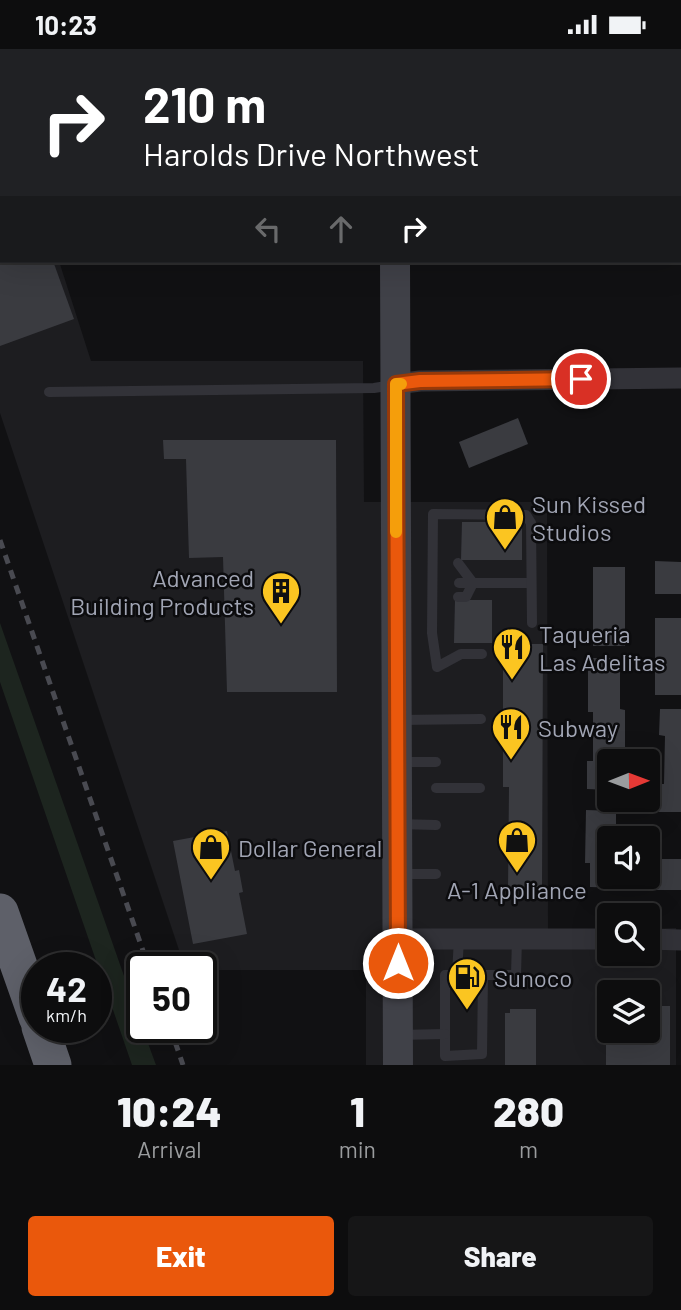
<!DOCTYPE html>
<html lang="en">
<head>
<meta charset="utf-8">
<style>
  body { margin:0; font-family:Barlow,sans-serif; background:#161617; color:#f1f3f6; height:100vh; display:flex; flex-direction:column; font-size:26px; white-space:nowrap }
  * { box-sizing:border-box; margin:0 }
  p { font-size:23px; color:#9a9c9e }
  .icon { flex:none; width:38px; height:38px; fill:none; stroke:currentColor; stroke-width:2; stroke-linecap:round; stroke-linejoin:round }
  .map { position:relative; height:1016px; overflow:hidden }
  .sheet { display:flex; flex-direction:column; background:#0d0d0e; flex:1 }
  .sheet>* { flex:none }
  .guide { position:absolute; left:0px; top:0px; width:682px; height:214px; box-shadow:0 7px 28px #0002,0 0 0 2px #2d2d2e; background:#202124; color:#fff; overflow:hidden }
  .needle { width:46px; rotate:89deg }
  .controls { position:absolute; left:597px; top:700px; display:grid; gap:14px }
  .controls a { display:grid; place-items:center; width:63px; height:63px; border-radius:7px; background:#0d0d0e; box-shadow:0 7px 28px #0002,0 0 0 2px #2d2d2e; font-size:35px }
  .speed { position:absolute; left:21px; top:903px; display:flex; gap:14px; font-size:35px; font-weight:700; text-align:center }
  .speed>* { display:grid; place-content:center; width:91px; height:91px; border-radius:50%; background:#0d0d0e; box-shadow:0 7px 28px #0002,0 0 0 2px #2d2d2e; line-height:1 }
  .speed small { font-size:18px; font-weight:400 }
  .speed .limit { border:4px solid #111; border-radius:10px; background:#fff; color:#111 }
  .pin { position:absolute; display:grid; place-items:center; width:60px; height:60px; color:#fff; margin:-30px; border:4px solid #fff; border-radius:50%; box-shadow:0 2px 7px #0007 }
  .me { position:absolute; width:77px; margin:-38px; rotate:0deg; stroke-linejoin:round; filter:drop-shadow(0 0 5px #0008) }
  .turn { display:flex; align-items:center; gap:24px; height:147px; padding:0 28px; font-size:32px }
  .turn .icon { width:91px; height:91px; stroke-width:2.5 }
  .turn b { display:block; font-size:49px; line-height:60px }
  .lanes { display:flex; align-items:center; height:66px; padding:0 28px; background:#0003; justify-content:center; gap:35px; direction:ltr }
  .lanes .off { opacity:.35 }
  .eta { display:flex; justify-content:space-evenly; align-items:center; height:119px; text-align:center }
  .eta b { font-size:42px; font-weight:800; line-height:49px }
  .action { display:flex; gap:14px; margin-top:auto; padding:14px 28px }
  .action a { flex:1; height:80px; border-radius:7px; background:#ea580c; color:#fff; font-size:28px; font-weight:800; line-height:80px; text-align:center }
  .action a+a { background:#161617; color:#f1f3f6 }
  .status { display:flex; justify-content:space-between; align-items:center; height:49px; padding:0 35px; background:#0d0d0e; direction:ltr }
  .status svg { height:19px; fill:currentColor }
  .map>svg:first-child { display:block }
  .built { fill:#1d1d20; fill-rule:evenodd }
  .green { fill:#1d251f }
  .building { fill:#3a3b40 }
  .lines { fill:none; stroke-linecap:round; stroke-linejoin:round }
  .lane { stroke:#323238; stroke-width:10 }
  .street { stroke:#323238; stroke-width:21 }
  .secondary { stroke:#404148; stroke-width:30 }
  .highway { stroke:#5e6069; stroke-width:37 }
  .rail { stroke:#494a51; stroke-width:5; stroke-dasharray:9 7; stroke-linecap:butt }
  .route-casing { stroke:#983908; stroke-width:18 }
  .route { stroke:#ea580c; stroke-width:12 }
  .slow { stroke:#f59e0b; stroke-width:12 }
  .labels { text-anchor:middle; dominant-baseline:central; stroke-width:5; stroke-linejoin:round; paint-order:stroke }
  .poi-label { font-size:24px; fill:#a1a5b4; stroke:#0c0c0e; text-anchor:start }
</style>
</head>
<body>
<div class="status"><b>10:23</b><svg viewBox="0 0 49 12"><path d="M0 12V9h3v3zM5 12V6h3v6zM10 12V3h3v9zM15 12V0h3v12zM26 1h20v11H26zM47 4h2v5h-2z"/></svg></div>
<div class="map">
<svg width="681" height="1016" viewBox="0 0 681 1016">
  <rect width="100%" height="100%" fill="#111113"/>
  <path class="built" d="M 0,30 L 2,212 L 59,212 L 91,312 L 363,312 L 364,453 L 547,453 L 548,880 L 609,880 L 609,905 L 648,905 L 648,880 L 676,879 L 676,1016 L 366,1016 L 366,921 L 201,921 L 201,919 L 185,919 L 0,364 ZM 609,943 L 648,943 L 648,982 L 609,982 Z"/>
  <path class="green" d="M 0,574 L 142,978 L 156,1016 L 132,1016 L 0,633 Z"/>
  <g class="building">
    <path d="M 0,212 L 53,212 L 74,270 L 0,297 Z"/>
    <path d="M 518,369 L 528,395 L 469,419 L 459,393 Z"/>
    <path d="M 163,391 L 336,391 L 337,643 L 227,643 L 223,508 L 189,509 L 186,410 L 164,410 Z"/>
    <path d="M 462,473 L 522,473 L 522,511 L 461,511 Z"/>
    <path d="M 655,512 L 681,513 L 681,545 L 655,545 Z"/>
    <rect x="593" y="518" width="32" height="79"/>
    <path d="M 455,551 L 492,551 L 492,594 L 454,594 Z"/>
    <rect x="655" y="569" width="26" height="77"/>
    <path d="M 503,595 L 543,595 L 542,841 L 508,841 L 509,738 L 503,738 Z"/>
    <path d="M 588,609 L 620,609 L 620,660 L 625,661 L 625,712 L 609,712 L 609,741 L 587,740 L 587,712 L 593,712 L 593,663 L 588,663 Z"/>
    <path d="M 660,660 L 681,660 L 681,763 L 659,763 L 659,735 L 664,735 L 665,687 L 659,686 Z"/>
    <path d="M 586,761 L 616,762 L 616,789 L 609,789 L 609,828 L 621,828 L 621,839 L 590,838 L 590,814 L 585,814 Z"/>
    <path d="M 227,782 L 235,822 L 239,821 L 243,843 L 239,844 L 247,885 L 193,895 L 173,792 Z"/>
    <path d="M 648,810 L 681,810 L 681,841 L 647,841 Z"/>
    <path d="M 606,957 L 609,957 L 609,982 L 648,982 L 648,957 L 670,957 L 670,1016 L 606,1016 Z"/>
    <path d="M 510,960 L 536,960 L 536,1016 L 505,1016 L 505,964 L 510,964 Z"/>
  </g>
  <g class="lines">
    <g class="lane">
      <path d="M 345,0 L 345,2"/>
      <path d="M 49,343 L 374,339 L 393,336"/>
      <path d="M 458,514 L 473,534 L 466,548 L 458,548"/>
      <path d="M 459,534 L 531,534"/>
      <path d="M 482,605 L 461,605 L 437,618 L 432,584 L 433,465 L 526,466 L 531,474 L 532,574"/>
      <path d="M 399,671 L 481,670"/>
      <path d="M 397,713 L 436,713"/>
      <path d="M 436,739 L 480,739"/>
      <path d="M 397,775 L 436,776"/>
      <path d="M 401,825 L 436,825"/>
      <path d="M 457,926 L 459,889"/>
      <path d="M 483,926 L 482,1005 L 445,1007 L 445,926 L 516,926 L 517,889"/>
      <path d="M 398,986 L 445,985"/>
    </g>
    <g class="street">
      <path d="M 396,335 L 420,332 L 681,329"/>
      <path d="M 397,890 L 609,890"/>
      <path d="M 648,890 L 681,891"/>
    </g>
    <g class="secondary">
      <path d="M 393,0 L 393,2"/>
      <path d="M 395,212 L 398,1016"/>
    </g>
    <g class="highway">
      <path d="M 0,863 L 37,968"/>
      <path d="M 40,978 L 53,1016"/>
    </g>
    <g class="rail">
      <path d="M 0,491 L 149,919"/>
      <path d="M 170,978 L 183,1016"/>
    </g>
  </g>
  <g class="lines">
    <g class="route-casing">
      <path id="route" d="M 398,914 L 396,335 L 420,332 L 581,330"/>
    </g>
    <use href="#route" class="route"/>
    <path class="slow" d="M 396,483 L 396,335 L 401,335"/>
  </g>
  <defs>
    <g id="shop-pin" transform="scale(2.0125)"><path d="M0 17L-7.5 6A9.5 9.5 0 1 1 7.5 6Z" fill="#fbc521" stroke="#0c0c0e"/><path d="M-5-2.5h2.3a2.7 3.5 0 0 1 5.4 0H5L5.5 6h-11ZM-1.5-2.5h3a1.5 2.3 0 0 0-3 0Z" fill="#111"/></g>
    <g id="building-pin" transform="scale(2.0125)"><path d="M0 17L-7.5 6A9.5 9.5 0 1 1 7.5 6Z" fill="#fbc521" stroke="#0c0c0e"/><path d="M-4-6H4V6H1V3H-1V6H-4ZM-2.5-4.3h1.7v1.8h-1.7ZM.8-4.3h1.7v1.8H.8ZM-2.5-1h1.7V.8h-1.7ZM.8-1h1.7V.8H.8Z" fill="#111"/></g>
    <g id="restaurant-pin" transform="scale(2.0125)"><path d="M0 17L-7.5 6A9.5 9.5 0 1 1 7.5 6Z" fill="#fbc521" stroke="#0c0c0e"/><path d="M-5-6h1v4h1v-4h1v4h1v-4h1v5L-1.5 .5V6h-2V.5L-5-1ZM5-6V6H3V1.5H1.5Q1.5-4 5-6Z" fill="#111"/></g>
    <g id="fuel-pin" transform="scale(2.0125)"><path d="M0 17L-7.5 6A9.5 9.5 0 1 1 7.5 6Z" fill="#fbc521" stroke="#0c0c0e"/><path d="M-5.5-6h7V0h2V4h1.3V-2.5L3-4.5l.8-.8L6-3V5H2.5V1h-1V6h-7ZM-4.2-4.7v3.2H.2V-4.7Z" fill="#111"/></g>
  </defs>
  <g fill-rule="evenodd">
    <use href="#shop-pin" x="505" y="468"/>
    <use href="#building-pin" x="281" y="542"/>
    <use href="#restaurant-pin" x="512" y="598"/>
    <use href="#restaurant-pin" x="511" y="678"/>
    <use href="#shop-pin" x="517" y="791"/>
    <use href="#shop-pin" x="211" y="798"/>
    <use href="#fuel-pin" x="467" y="928"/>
  </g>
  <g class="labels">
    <g class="poi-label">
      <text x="532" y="454">Sun Kissed<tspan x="532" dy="28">Studios</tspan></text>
      <text x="254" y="528" text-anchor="end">Advanced<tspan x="254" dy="28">Building Products</tspan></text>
      <text x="539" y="584">Taqueria<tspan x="539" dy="28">Las Adelitas</tspan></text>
      <text x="538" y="678">Subway</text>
      <text x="238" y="798">Dollar General</text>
      <text x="517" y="840" text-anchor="middle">A-1 Appliance</text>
      <text x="494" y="928">Sunoco</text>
    </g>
  </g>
</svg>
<div class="controls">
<a><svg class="needle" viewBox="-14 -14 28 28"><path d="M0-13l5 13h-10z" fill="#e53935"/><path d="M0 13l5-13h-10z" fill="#9a9c9e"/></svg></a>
<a><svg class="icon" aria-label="sound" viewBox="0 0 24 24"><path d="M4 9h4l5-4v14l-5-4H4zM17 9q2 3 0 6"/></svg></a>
<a><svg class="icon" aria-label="search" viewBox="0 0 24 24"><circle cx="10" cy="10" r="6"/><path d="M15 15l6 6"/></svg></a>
<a><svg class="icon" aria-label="layers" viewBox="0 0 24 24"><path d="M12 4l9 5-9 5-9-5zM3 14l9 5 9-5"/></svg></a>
</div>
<div class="speed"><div>42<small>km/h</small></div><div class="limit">50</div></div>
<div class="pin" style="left:581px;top:330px;background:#d93025"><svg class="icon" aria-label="arrive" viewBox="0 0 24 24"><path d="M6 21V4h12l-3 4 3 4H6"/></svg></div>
<svg class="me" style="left:398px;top:914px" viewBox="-20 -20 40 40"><circle r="17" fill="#ea580c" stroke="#fff" stroke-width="3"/><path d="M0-11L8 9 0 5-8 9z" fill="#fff"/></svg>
<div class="guide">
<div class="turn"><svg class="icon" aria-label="right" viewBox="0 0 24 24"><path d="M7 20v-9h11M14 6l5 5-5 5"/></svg><div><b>210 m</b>Harolds Drive Northwest</div></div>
<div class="lanes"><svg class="icon off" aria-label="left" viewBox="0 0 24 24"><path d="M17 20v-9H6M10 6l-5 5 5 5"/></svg><svg class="icon off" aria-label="ahead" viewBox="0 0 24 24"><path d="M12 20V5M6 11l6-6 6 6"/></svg><svg class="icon" aria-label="right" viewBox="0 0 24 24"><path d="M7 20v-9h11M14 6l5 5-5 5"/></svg></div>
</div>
</div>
<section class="sheet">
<div class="eta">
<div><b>10:24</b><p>Arrival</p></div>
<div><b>1</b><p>min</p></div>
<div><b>280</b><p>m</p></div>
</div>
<div class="action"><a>Exit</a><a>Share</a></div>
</section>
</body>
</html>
